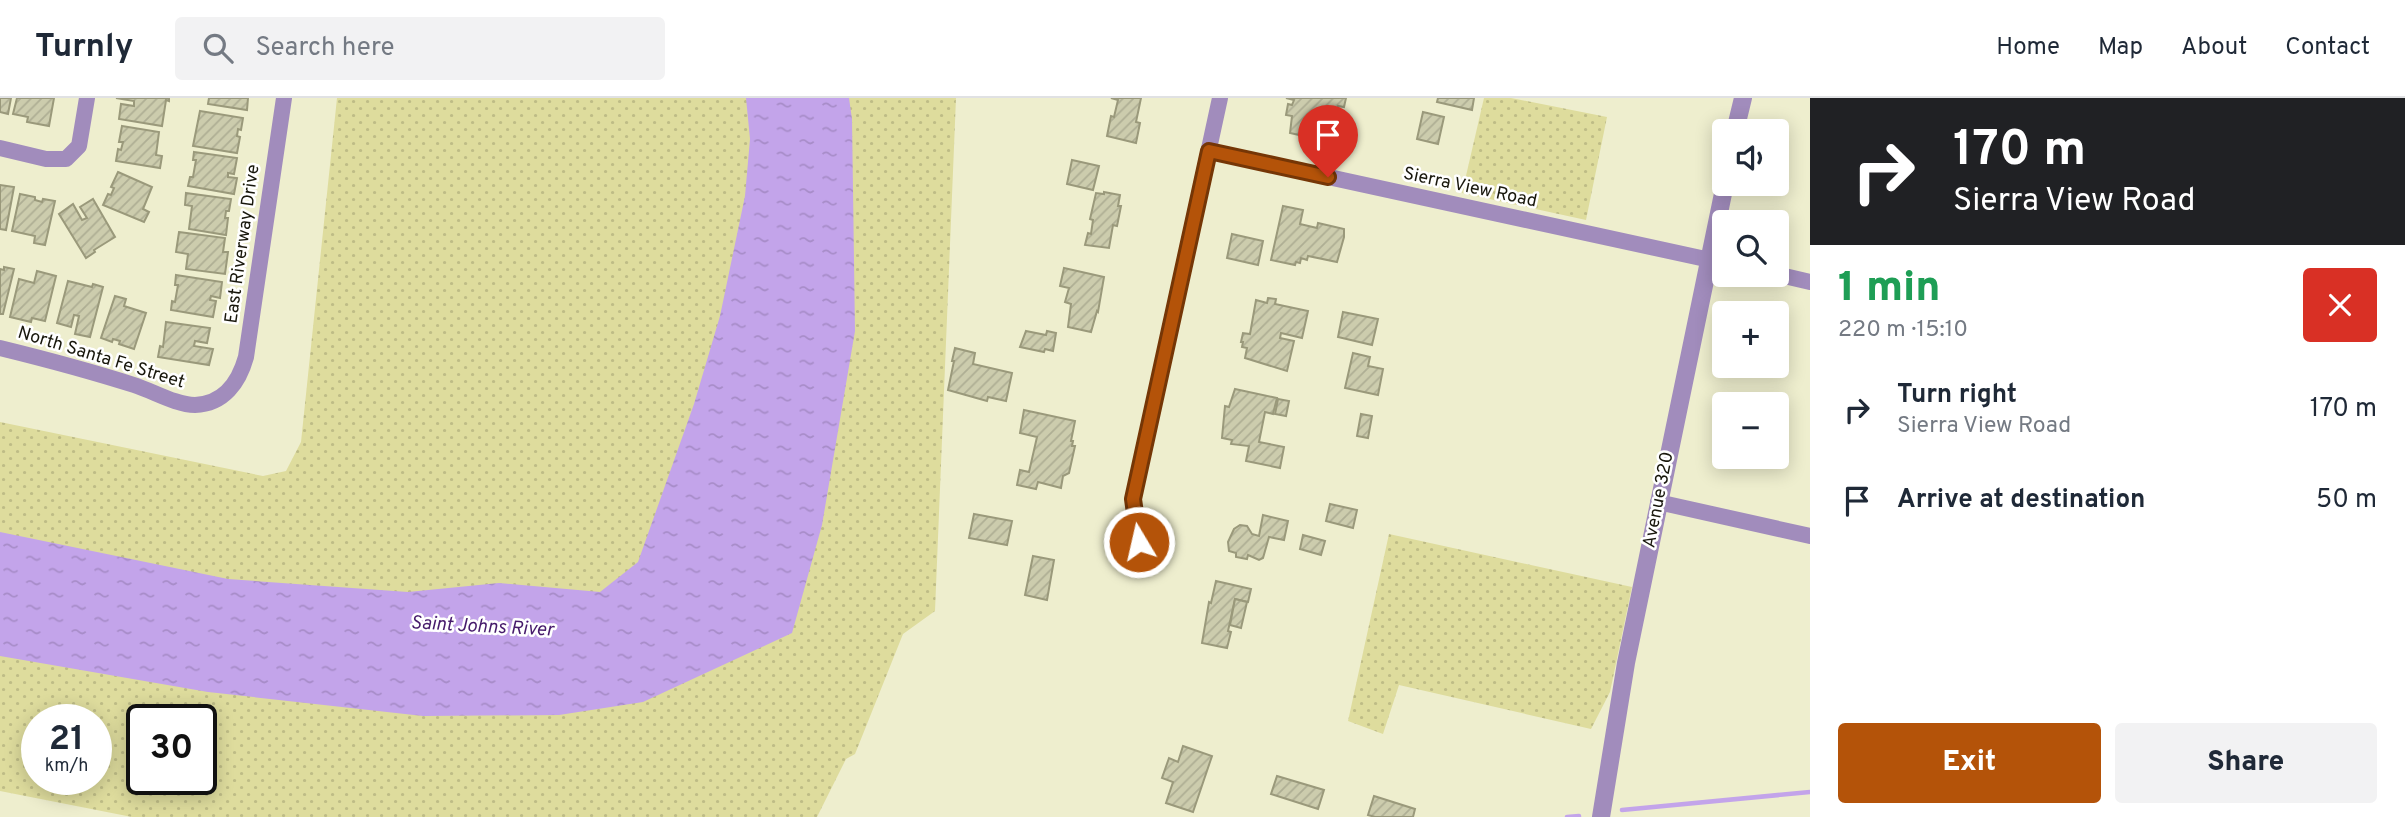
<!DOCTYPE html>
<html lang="en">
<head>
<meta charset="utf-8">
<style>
  body { margin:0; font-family:Overpass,sans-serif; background:#f2f2f3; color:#1f2937; height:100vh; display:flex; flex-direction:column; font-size:26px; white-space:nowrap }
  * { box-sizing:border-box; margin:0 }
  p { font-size:23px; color:#747a83 }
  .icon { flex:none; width:38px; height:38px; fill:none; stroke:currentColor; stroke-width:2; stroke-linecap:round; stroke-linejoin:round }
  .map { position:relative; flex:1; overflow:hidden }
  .drawer { display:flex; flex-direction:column; background:#fff; width:595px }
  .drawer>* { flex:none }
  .guide { background:#202124; color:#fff; overflow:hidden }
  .fabs { position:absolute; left:1712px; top:21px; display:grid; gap:14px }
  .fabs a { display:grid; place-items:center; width:77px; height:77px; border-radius:7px; background:#fff; box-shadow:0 4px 18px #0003; font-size:35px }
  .speed { position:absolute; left:21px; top:606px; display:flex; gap:14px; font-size:35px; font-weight:700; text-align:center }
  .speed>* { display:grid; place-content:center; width:91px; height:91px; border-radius:50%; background:#fff; box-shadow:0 4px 18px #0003; line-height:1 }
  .speed small { font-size:18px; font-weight:400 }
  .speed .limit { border:4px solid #111; border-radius:10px; background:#fff; color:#111 }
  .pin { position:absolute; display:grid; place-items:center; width:60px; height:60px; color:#fff; margin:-72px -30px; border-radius:50% 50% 50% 0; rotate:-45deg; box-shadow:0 0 7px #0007 }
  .pin .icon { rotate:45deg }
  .me { position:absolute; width:77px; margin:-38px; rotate:351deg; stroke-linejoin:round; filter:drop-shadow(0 0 5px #0008) }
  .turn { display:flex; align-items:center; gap:24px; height:147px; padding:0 28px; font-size:32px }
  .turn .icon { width:91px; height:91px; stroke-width:2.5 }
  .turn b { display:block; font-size:49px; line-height:60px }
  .round { display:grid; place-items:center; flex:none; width:74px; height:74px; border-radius:7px; background:#f2f2f3 }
  .overview { display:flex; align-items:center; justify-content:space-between; height:119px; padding:0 28px }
  h1 { font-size:42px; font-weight:800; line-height:52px; color:#1e9e55 }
  .action { display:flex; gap:14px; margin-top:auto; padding:14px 28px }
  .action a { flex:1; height:80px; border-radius:7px; background:#b45309; color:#fff; font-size:28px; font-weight:800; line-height:80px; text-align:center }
  .action a+a { background:#f2f2f3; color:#1f2937 }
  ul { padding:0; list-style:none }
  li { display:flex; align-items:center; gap:21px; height:91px; padding:0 28px }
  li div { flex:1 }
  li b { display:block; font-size:26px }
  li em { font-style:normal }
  header { display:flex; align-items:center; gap:42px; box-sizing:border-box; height:98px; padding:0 35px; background:#fff; border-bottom:2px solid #e0e1e3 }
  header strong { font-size:33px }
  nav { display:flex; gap:38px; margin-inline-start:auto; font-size:24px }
  .search { width:490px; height:63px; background:#f2f2f3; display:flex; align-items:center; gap:18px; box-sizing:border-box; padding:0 24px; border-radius:7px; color:#747a83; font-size:26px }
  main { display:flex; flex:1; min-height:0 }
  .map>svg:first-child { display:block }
  .grass { fill:url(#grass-dots); fill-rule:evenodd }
  .water { fill:url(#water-ripples) }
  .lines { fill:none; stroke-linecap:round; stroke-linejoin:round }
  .stream { stroke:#c3a4ea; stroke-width:4.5 }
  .building { fill:url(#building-hatch); stroke:#9a997b; stroke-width:2 }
  .minor { stroke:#a18cbc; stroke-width:16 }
  .tertiary { stroke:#a18cbc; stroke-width:18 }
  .route-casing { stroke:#753606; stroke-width:18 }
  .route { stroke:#b45309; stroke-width:12 }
  .labels { text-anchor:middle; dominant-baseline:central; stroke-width:5; stroke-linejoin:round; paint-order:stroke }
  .street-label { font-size:18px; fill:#18170c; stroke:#fff }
  .water-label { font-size:19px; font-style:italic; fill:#461a6b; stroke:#fff }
</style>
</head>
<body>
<header>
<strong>Turnly</strong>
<div class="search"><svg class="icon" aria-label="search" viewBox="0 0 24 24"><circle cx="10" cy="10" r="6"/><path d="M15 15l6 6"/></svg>Search here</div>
<nav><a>Home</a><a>Map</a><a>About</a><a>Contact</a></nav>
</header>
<main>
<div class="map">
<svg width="1810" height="719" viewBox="0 0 1810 719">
  <defs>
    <pattern id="grass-dots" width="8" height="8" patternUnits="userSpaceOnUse" patternTransform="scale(1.75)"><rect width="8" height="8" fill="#dedc9d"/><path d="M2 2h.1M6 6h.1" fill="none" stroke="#bebc86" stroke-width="1.8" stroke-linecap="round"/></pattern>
    <pattern id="water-ripples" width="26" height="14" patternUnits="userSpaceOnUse" patternTransform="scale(1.75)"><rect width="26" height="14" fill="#c3a4ea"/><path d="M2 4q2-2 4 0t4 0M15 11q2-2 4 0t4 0" fill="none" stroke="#a78cc8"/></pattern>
    <pattern id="building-hatch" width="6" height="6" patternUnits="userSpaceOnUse" patternTransform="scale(1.75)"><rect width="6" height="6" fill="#ccccad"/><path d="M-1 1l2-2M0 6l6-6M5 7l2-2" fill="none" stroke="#aeae94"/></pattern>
  </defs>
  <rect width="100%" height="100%" fill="#eeeece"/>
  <g class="grass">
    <path d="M 337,0 L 956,0 L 935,513 L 903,536 L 855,656 L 846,661 L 817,719 L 132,719 L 0,693 L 0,324 L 263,378 L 286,373 L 301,344 ZM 37,621 L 96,621 L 96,681 L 37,681 ZM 142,621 L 201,621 L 201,681 L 142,681 Z"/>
    <path d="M 1484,0 L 1511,0 L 1607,19 L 1586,122 L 1462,95 Z"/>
    <path d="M 1389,436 L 1632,489 L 1610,594 L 1591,631 L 1399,587 L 1383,636 L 1348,623 Z"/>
  </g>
  <path class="water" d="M 746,0 L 849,0 L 852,21 L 855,233 L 822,427 L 792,535 L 643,604 L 559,617 L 423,618 L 208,594 L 0,558 L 0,434 L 228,481 L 408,494 L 499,485 L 600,494 L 638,464 L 694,306 L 720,218 L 745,98 L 750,41 Z"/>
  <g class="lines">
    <g class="stream">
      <path d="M 1622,712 L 1810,694"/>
      <path d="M 1567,719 L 1579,718"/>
    </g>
  </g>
  <g class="building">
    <path d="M 0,0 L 11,0 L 8,16 L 0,14 Z"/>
    <path d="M 17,0 L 54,0 L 49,28 L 27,24 L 28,19 L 13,16 Z"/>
    <path d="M 116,0 L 169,0 L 169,3 L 166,2 L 162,28 L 119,21 L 121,6 L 134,8 L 134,3 Z"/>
    <path d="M 209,0 L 248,0 L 247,12 L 208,6 Z"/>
    <path d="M 1111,0 L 1141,0 L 1136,24 L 1140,25 L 1136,45 L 1107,38 L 1111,18 L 1114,19 L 1118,2 Z"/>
    <path d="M 1286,0 L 1346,0 L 1344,9 L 1338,8 L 1330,44 L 1290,35 L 1292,18 L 1286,17 L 1288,6 L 1292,7 L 1294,2 Z"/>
    <path d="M 1438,0 L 1474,0 L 1472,12 L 1437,4 Z"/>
    <path d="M 200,13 L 243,20 L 241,32 L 238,31 L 237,38 L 240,39 L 237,55 L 193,48 Z"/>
    <path d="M 1423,14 L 1444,19 L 1438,46 L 1417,41 Z"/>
    <path d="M 122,28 L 159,34 L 156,57 L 162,58 L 160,70 L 116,63 L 118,51 L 121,52 L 123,44 L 119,44 Z"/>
    <path d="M 194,54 L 237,60 L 234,76 L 228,75 L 228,79 L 237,80 L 234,96 L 188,88 L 190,79 L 193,79 L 196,62 L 193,62 Z"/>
    <path d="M 1072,62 L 1099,68 L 1093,92 L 1067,86 Z"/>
    <path d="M 118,74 L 152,89 L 143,111 L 149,114 L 144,124 L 103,107 L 108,96 L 111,97 L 114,90 L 111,89 Z"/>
    <path d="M 0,87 L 14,89 L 6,132 L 0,131 Z"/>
    <path d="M 1104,94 L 1120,97 L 1118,108 L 1121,108 L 1117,128 L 1113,127 L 1109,150 L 1085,147 L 1088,135 L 1091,136 L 1093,122 L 1090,121 L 1096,95 L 1104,96 Z"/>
    <path d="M 186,95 L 231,101 L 229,113 L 226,113 L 225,120 L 228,120 L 226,137 L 189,131 L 192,108 L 185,107 Z"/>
    <path d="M 20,96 L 35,99 L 35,102 L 42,104 L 43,101 L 55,103 L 45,147 L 34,145 L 35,138 L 12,133 Z"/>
    <path d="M 93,101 L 115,139 L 94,152 L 95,154 L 86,160 L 59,116 L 73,106 L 82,122 L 87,120 L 80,109 Z"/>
    <path d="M 1283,108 L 1303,112 L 1300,126 L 1317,130 L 1318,125 L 1344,131 L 1344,139 L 1337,164 L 1308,158 L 1307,162 L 1301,160 L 1300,165 L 1296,164 L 1295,167 L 1271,162 Z"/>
    <path d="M 179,134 L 225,140 L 223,154 L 228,154 L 225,176 L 186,171 L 188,156 L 176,154 Z"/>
    <path d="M 1232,136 L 1263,143 L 1258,167 L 1227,160 Z"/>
    <path d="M 4,169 L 14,171 L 3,216 L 0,216 L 0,171 L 4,172 Z"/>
    <path d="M 1064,170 L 1104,179 L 1098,214 L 1097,213 L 1091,234 L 1068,229 L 1071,206 L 1065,204 L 1069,190 L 1060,188 Z"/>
    <path d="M 37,173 L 56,178 L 45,223 L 32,220 L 31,224 L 10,219 L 19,181 L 34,185 Z"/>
    <path d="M 176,177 L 222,184 L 220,200 L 211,198 L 210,202 L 216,203 L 213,219 L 171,212 L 172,203 L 175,204 L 178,187 L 175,187 Z"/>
    <path d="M 68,183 L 92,189 L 93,186 L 103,189 L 90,239 L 75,236 L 79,218 L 74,217 L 71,229 L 57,225 Z"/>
    <path d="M 115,198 L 126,201 L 124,208 L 146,215 L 134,251 L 119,246 L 120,243 L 113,241 L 112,244 L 101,240 Z"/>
    <path d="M 1268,200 L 1276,201 L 1275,206 L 1308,213 L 1302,240 L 1281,235 L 1280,240 L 1294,243 L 1287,273 L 1245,260 L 1247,250 L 1242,249 L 1243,244 L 1241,244 L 1243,235 L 1250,236 L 1256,202 L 1267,205 Z"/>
    <path d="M 1343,214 L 1378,221 L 1372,247 L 1338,239 Z"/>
    <path d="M 166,224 L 210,230 L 207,245 L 195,243 L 194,248 L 213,251 L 209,267 L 158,259 L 160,248 L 163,249 Z"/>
    <path d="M 1026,233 L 1046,237 L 1047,233 L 1056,235 L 1053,253 L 1045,251 L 1044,254 L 1020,249 Z"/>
    <path d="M 955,250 L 975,255 L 973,266 L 1012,275 L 1006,303 L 988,299 L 987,303 L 948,292 L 954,263 L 952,263 Z"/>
    <path d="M 1353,255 L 1370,259 L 1368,268 L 1383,271 L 1378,297 L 1345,290 Z"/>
    <path d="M 1235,291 L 1277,300 L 1273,316 L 1265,314 L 1259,344 L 1284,349 L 1280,370 L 1246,363 L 1249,348 L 1231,346 L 1232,342 L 1222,340 L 1225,308 L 1229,309 Z"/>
    <path d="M 1278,301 L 1289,303 L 1286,318 L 1275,316 Z"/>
    <path d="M 1024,312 L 1075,323 L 1071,343 L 1073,343 L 1072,348 L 1075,348 L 1069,375 L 1063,378 L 1061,390 L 1038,384 L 1036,391 L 1017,387 L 1020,372 L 1029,374 L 1037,339 L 1020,335 Z"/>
    <path d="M 1361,316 L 1372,318 L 1368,340 L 1357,338 Z"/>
    <path d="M 1330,406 L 1357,412 L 1353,430 L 1326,423 Z"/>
    <path d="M 974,416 L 1012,423 L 1007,447 L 969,440 Z"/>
    <path d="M 1263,417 L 1288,423 L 1284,442 L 1269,439 L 1263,460 L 1259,462 L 1248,457 L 1247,461 L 1236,459 L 1236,455 L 1229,453 L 1228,444 L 1234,431 L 1240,427 L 1247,428 L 1252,436 L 1259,438 Z"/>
    <path d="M 1303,437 L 1325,443 L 1321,457 L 1300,451 Z"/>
    <path d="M 1033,458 L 1054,462 L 1047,502 L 1025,497 Z"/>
    <path d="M 1216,483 L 1251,491 L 1248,504 L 1235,501 L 1228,533 L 1231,534 L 1227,550 L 1202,545 L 1209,504 L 1211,505 Z"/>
    <path d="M 1235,501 L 1247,504 L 1241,530 L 1230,527 Z"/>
    <path d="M 1183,648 L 1212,658 L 1193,714 L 1166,705 L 1173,684 L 1162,680 L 1169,660 L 1178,664 Z"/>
    <path d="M 1277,678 L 1324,692 L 1318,711 L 1271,696 Z"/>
    <path d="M 1374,698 L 1415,711 L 1413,719 L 1375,719 L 1368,717 Z"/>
  </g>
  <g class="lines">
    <g class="minor">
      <path d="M 0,50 L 46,61 L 66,61 L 79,48 L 87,0"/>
      <path d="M 1209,53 L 1724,165"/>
      <path d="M 1776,176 L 1810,184"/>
      <path d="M 0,250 C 45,261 90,273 134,287 C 153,293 176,307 195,307 C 224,306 239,284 246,259 L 284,0"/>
      <path d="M 1658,404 L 1810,438"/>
      <path d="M 1139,444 L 1133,401 L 1220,0"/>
    </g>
    <g class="tertiary">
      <path d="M 1735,33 L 1743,0"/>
      <path d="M 1601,719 L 1626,565 L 1725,86"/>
    </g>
  </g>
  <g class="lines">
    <g class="route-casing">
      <path id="route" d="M 1139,444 L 1133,401 L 1209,53 L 1328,79"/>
    </g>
    <use href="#route" class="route"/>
  </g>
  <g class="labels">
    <g class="street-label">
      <text transform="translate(1470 90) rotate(12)">Sierra View Road</text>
      <text transform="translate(243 146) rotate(-82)">East Riverway Drive</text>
      <text transform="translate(101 260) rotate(17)">North Santa Fe Street</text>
      <text transform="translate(1659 402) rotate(-79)">Avenue 320</text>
    </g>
    <g class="water-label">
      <text transform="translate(482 529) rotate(3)">Saint Johns River</text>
    </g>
  </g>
</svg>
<div class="fabs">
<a><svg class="icon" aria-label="sound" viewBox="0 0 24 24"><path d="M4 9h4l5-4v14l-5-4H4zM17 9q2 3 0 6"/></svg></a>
<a><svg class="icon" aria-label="search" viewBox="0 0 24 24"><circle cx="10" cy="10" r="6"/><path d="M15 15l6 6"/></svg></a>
<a>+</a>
<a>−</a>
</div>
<div class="speed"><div>21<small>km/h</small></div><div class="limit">30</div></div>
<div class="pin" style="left:1328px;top:79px;background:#d93025"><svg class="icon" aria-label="arrive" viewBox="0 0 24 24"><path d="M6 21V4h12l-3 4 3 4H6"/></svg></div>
<svg class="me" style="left:1139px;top:444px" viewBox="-20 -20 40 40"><circle r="17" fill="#b45309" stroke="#fff" stroke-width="3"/><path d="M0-11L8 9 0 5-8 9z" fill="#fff"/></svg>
</div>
<section class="drawer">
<div class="guide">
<div class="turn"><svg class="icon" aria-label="right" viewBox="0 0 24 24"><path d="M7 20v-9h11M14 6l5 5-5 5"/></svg><div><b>170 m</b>Sierra View Road</div></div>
</div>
<div class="overview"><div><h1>1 min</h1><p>220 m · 15:10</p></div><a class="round" style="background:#d93025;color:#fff"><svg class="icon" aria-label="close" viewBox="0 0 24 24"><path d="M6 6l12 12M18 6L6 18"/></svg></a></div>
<ul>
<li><svg class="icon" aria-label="right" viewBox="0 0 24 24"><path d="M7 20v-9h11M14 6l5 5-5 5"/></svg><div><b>Turn right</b><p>Sierra View Road</p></div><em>170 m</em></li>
<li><svg class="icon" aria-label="arrive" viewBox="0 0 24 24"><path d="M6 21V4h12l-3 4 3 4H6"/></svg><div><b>Arrive at destination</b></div><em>50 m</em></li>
</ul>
<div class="action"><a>Exit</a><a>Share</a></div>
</section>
</main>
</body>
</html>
